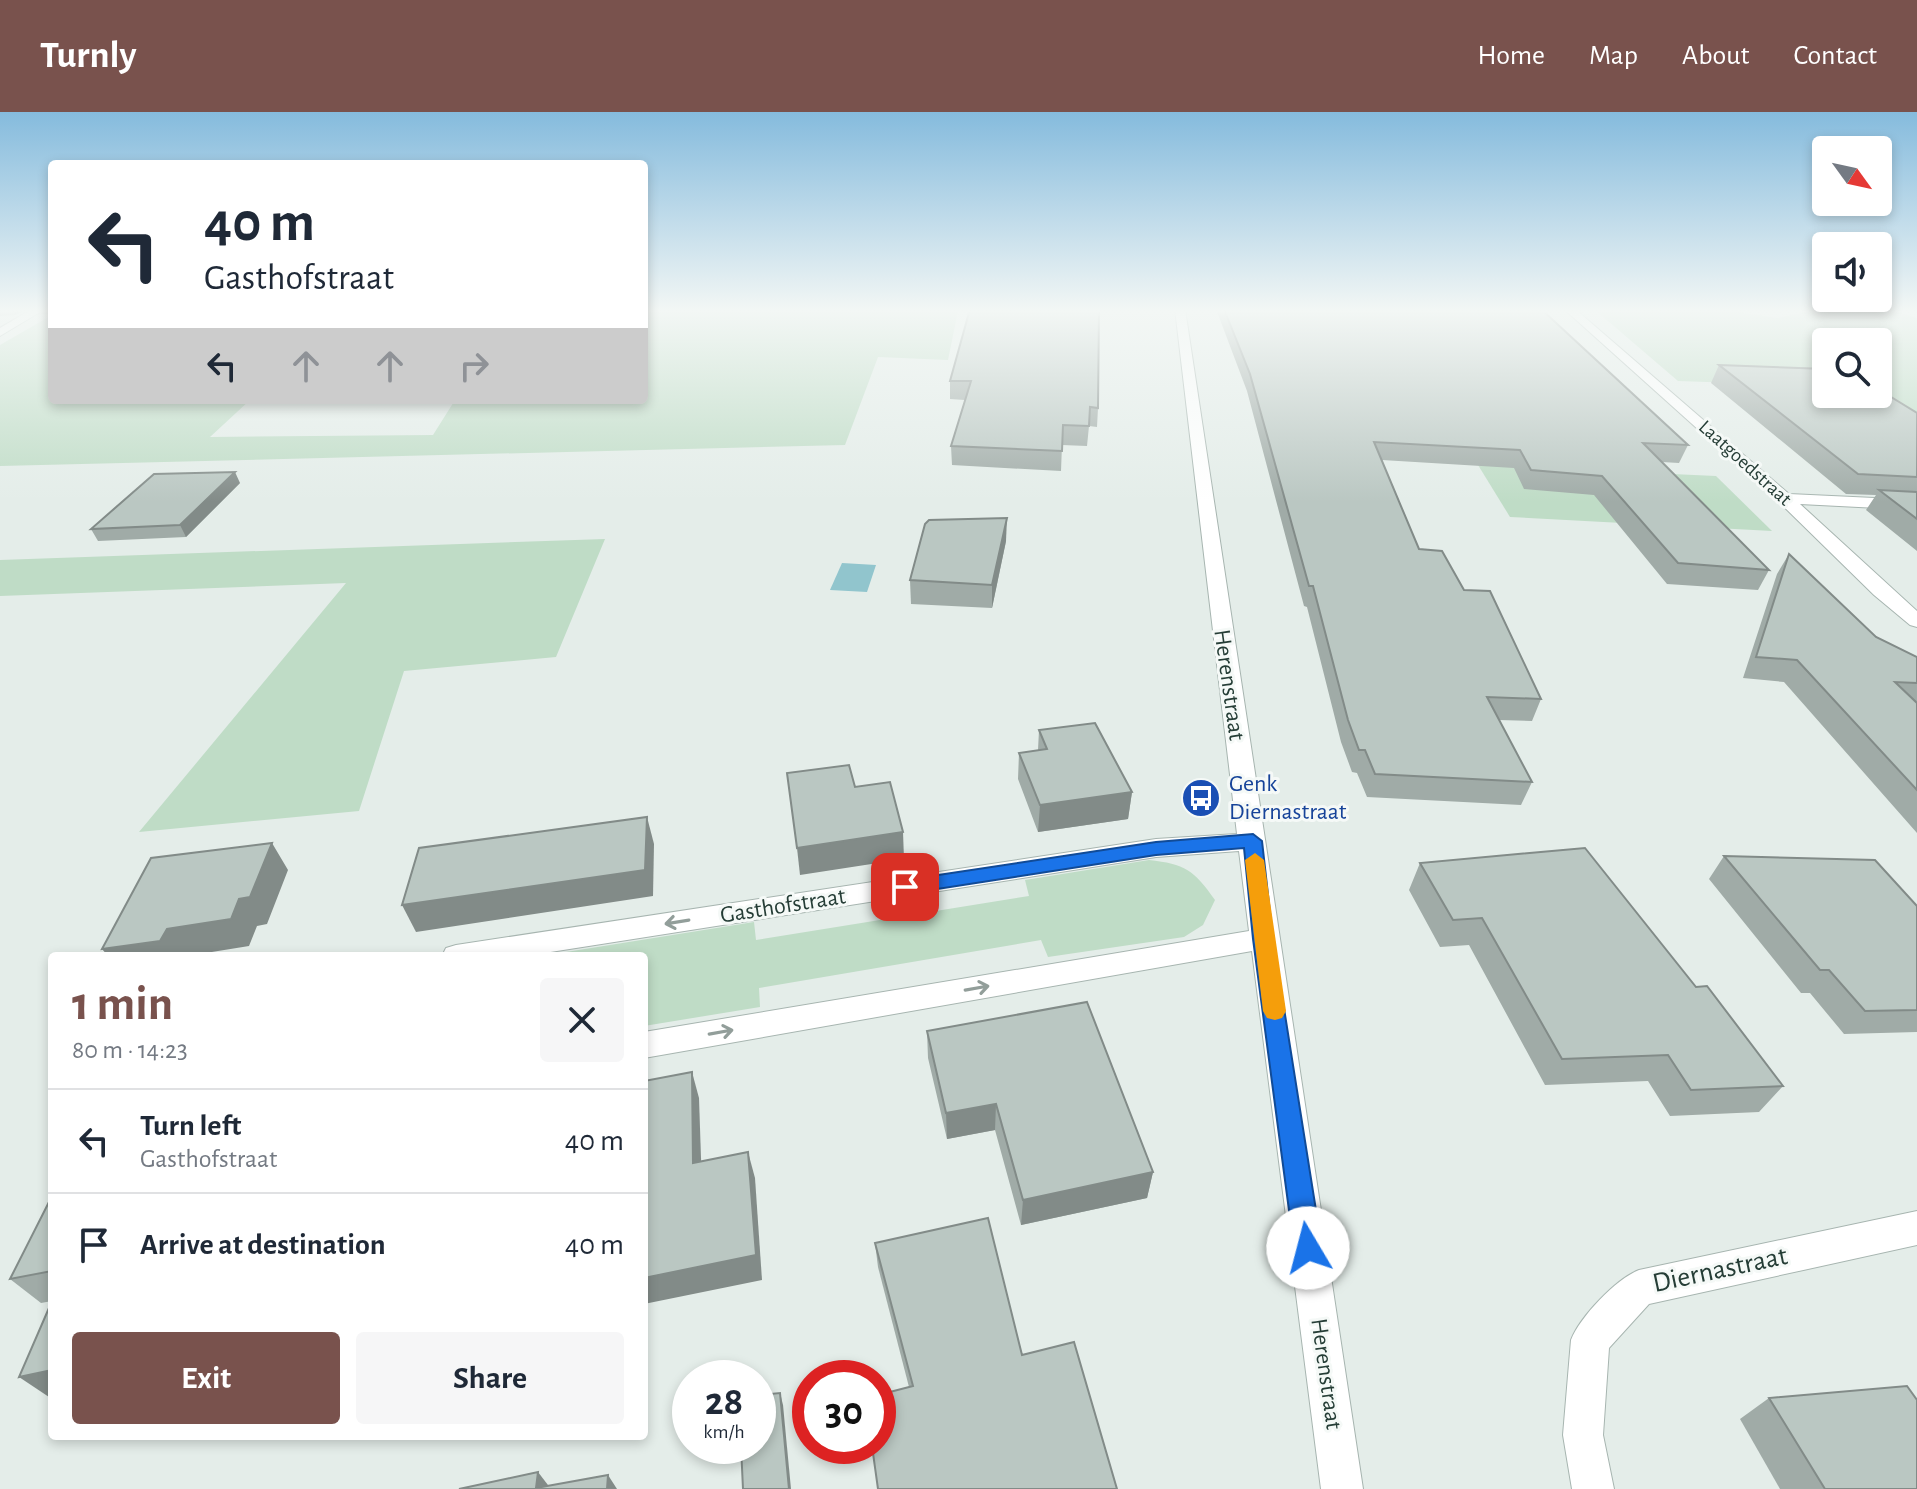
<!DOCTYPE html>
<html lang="en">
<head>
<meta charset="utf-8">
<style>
  body { margin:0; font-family:"Alegreya Sans",sans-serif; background:#f6f6f7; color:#1f2937; height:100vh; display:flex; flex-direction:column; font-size:30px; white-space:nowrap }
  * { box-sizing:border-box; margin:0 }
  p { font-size:26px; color:#747a83 }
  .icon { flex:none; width:44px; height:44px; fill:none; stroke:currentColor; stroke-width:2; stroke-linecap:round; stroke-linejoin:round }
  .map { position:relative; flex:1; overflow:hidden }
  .sheet { position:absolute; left:48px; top:840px; width:600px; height:488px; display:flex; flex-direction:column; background:#fff; border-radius:8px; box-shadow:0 4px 12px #0003 }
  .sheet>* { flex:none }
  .hud { position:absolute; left:48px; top:48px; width:600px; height:244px; border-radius:8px; box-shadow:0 4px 12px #0003; background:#fff; color:#1f2937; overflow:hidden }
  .needle { width:52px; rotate:123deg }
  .controls { position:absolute; left:1812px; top:24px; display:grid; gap:16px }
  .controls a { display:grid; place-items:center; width:80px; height:80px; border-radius:8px; background:#fff; box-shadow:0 4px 12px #0003; font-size:40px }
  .speed { position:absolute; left:672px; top:1248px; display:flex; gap:16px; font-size:40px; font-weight:700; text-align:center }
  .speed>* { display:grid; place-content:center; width:104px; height:104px; border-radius:50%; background:#fff; box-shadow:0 4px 12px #0003; line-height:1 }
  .speed small { font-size:20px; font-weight:400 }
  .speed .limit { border:12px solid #d22; background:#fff; color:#111 }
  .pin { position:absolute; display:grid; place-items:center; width:68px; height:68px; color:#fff; margin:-34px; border-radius:16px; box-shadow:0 4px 12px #0006 }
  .me { position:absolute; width:88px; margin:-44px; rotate:352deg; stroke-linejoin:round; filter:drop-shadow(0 0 6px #0008) }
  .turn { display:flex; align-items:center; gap:28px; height:168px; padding:0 24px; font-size:36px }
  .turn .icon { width:104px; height:104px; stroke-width:2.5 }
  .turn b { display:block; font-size:56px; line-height:68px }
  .lanes { display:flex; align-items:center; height:76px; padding:0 24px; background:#0003; justify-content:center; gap:40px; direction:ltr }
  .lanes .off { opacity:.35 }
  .round { display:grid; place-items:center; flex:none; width:84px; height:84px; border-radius:8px; background:#f6f6f7 }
  .summary { display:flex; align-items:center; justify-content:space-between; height:136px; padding:0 24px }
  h1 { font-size:48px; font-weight:700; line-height:60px; color:#79524d }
  .action { display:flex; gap:16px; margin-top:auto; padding:16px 24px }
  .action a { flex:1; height:92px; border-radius:8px; background:#79524d; color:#fff; font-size:32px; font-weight:700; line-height:92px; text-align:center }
  .action a+a { background:#f6f6f7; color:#1f2937 }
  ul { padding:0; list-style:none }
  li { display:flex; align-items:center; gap:24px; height:104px; padding:0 24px; border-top:2px solid #e0e1e3 }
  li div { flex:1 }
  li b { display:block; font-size:30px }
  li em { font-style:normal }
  header { display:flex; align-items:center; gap:48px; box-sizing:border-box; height:112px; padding:0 40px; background:#79524d; color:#fff }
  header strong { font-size:38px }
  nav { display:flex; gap:44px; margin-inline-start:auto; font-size:28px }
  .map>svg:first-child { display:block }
  .green { fill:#bfdcc6 }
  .water { fill:#91c5cd }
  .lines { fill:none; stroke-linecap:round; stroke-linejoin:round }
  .street-casing { stroke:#a7b5b0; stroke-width:2 }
  .street { fill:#fff; fill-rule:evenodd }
  .wall { fill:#a0aba7 }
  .shaded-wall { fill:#828b88 }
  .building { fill:#bac7c2; stroke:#828b88; stroke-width:2 }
  .oneway { stroke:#929e9a }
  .route { fill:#1a73e8; stroke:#114b97; stroke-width:2 }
  .slow { fill:#f59e0b }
  .labels { text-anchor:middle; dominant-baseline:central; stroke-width:6; stroke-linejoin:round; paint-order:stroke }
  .far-street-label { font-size:20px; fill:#253d36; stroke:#f5f9f7 }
  .street-label { font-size:24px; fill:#253d36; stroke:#f5f9f7 }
  .transit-label { font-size:24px; fill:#164399; stroke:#f5f9f7; text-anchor:start }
  .near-street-label { font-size:28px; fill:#253d36; stroke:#f5f9f7 }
</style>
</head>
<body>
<header>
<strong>Turnly</strong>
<nav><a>Home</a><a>Map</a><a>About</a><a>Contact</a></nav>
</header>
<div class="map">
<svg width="1917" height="1377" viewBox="0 0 1917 1377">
  <rect width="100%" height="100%" fill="#e4ede9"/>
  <g class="green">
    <path d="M 644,197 L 958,199 L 948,248 L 878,245 L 845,333 L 0,354 L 0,233 L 52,203 L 52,288 L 250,288 L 210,325 L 433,323 L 455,288 L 644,288 Z"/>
    <path d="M 1594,197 L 1741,197 L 1743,201 L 1778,206 L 1820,197 L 1887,197 L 1917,206 L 1917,316 L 1878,282 L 1878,230 L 1826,230 L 1826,274 L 1678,269 Z"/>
    <path d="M 1478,353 L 1716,364 L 1772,419 L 1510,405 Z"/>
    <path d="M 605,427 L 556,545 L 404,559 L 359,699 L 139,720 L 346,471 L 0,484 L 0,448 Z"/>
    <path d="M 1149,748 C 1185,752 1194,758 1215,788 L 1203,813 L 1184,825 L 1048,845 L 1041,828 L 759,876 L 760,895 L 644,914 L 644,844 L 541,844 L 754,810 L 756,828 L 1029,784 L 1025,768 Z"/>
  </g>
  <path class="water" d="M 842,451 L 876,453 L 867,480 L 830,478 Z"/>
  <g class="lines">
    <g class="street-casing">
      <g id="street">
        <path d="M 32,197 L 45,197 L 0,224 L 0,216 Z"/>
        <path d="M 1175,197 L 1185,197 L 1363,1377 L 1321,1377 L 1252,839 L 644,946 L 644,920 L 1249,819 L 1239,739 L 1156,745 L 525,844 L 442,844 L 446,836 L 456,833 L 1156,727 L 1237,722 Z"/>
        <path d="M 1564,197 L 1575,197 L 1789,382 L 1917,388 L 1917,398 L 1800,392 L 1917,499 L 1917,515 L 1910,513 L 1874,483 L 1779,390 Z"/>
        <path d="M 1917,1099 L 1917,1133 L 1649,1192 L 1609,1236 L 1603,1323 L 1614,1377 L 1572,1377 L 1563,1323 L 1571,1228 C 1580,1205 1616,1167 1639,1158 Z"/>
      </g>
    </g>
    <use href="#street" class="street"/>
  </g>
  <g class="wall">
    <path d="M 0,197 L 27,197 L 15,203 L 0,204 Z"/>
    <path d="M 39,197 L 52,197 L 52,202 L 42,202 Z"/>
    <path d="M 970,197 L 1098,296 L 1097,315 L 1089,314 L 1087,334 L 1062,333 L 1061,359 L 952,353 L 951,334 L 965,288 L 950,287 L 950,269 Z"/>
    <path d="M 1216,197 L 1541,197 L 1688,333 L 1679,351 L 1662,350 L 1769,458 L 1758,478 L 1667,472 L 1594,383 L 1524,377 L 1514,356 L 1382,348 L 1419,437 L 1464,478 L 1541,587 L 1532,609 L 1499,608 L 1532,670 L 1521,693 L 1367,685 L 1357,661 L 1352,660 L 1341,630 L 1307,495 L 1304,494 L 1247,279 Z"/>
    <path d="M 1719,253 L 1917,301 L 1917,439 L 1866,398 L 1876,383 L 1846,382 L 1711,271 Z"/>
    <path d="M 240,371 L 186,425 L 98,429 L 91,417 Z"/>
    <path d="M 1006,429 L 992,496 L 911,492 L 910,468 Z"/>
    <path d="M 1789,442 L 1876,525 L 1917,545 L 1917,721 L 1784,570 L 1743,566 L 1777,462 Z"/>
    <path d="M 1039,618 L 1132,680 L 1128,707 L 1038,720 L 1018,667 L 1019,641 L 1038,638 Z"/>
    <path d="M 1724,744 L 1917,794 L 1917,920 L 1844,922 L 1810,881 L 1801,881 L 1709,767 Z"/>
    <path d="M 1420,751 L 1696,875 L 1783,974 L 1759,1000 L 1670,1004 L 1648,969 L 1545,973 L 1469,833 L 1440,835 L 1409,778 Z"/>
    <path d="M 927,919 L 1153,1060 L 1147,1086 L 1021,1113 L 995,1018 L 947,1027 L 928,946 Z"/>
    <path d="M 52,1084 L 52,1189 L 41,1191 L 10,1167 Z"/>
    <path d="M 875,1131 L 1022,1243 L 909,1275 L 878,1155 Z"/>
    <path d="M 1769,1286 L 1917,1377 L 1780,1377 L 1740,1307 Z"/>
  </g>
  <g class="shaded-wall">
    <path d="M 12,197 L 27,197 L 15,203 Z"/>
    <path d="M 235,360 L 240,371 L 186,425 L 180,413 Z"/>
    <path d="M 1007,406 L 1006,429 L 992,496 L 992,473 Z"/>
    <path d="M 1132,680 L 1128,707 L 1038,720 L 1040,693 Z"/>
    <path d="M 647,705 L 654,732 L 653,784 L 416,820 L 402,793 Z"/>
    <path d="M 903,720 L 904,747 L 800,763 L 797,736 Z"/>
    <path d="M 272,731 L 288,758 L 267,812 L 257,814 L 249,834 L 187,844 L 108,844 L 102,837 L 167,817 Z"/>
    <path d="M 692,960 L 699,986 L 702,1076 L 693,1051 Z"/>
    <path d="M 996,992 L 995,1018 L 947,1027 L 946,1001 Z"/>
    <path d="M 748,1040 L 755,1066 L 762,1168 L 644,1192 L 644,1166 Z"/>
    <path d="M 1153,1060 L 1147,1086 L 1021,1113 L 1023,1088 Z"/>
    <path d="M 52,1258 L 52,1287 L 19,1265 Z"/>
    <path d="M 780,1281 L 783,1293 L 791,1377 L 789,1377 Z"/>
    <path d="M 538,1360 L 551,1377 L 536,1376 Z"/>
    <path d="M 608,1363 L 617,1377 L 607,1377 Z"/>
  </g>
  <g class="building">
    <path d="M 970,197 L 1099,197 L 1098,296 L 1090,295 L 1089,314 L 1063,313 L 1062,339 L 951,334 L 971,269 L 950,269 Z"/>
    <path d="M 1224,197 L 1541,197 L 1688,333 L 1643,331 L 1769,458 L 1678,451 L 1602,364 L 1531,358 L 1520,338 L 1374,330 L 1419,437 L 1442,439 L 1464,478 L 1490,479 L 1541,587 L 1487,585 L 1532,670 L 1375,662 L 1365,638 L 1359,638 L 1348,608 L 1313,474 L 1309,474 L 1250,262 Z"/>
    <path d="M 1719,253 L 1826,257 L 1826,282 L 1878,282 L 1878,277 L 1917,301 L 1917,365 L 1858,362 Z"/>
    <path d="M 235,360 L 180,413 L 91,417 L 154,362 Z"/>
    <path d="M 1879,378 L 1917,380 L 1917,407 Z"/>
    <path d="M 1007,406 L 992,473 L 910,468 L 925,412 L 929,408 Z"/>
    <path d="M 1789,442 L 1876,525 L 1917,545 L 1917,571 L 1895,570 L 1917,591 L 1917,678 L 1797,548 L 1756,545 Z"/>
    <path d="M 1095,611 L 1132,680 L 1040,693 L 1019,641 L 1047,637 L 1039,618 Z"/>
    <path d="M 849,653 L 855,675 L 890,670 L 903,720 L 797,736 L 787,661 Z"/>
    <path d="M 647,705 L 645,758 L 402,793 L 419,736 Z"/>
    <path d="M 272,731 L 250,785 L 239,787 L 231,807 L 167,817 L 160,829 L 102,837 L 151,746 Z"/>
    <path d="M 1585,736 L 1696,875 L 1707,874 L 1783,974 L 1691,978 L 1668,943 L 1562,947 L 1482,806 L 1453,808 L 1420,751 Z"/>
    <path d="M 1724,744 L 1875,748 L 1917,794 L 1917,898 L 1865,899 L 1829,858 L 1820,858 Z"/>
    <path d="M 1087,890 L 1153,1060 L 1023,1088 L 996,992 L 946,1001 L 927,919 Z"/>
    <path d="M 692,960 L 693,1051 L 748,1040 L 756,1143 L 644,1166 L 644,969 Z"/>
    <path d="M 52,1084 L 52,1159 L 10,1167 Z"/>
    <path d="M 988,1106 L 1022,1243 L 1074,1230 L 1117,1377 L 878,1377 L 872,1334 L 878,1334 L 878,1283 L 913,1274 L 875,1131 Z"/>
    <path d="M 52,1189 L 52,1258 L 19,1265 Z"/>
    <path d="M 1907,1274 L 1917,1288 L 1917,1377 L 1825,1377 L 1769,1286 Z"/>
    <path d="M 780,1281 L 789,1377 L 743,1377 L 741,1334 L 758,1334 L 758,1283 Z"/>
    <path d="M 538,1360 L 536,1376 L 608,1363 L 607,1377 L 459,1377 Z"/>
  </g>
  <defs><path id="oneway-shaft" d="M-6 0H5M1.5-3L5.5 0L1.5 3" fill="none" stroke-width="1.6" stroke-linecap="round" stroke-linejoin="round" transform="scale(2)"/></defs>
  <g class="oneway">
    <use href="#oneway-shaft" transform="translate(677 810) rotate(171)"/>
    <use href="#oneway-shaft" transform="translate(977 876) rotate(-10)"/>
    <use href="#oneway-shaft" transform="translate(721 920) rotate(-10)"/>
  </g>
  <linearGradient id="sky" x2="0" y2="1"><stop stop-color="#85bbdd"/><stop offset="0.51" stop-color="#f3f7f5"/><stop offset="1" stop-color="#f3f7f5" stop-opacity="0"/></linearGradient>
  <rect width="1917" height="390" fill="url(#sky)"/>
  <path class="route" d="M 1253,722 L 1262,729 L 1273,827 L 1322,1136 L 1318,1145 L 1308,1149 L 1298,1145 L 1294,1136 L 1253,827 L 1244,736 L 1156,743 L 905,782 L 898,780 L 895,775 L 898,770 L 905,768 L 1156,730 Z"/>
  <path class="slow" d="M 1255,741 L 1264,748 L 1286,899 L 1282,906 L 1275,908 L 1267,906 L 1263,899 L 1245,748 Z"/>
  <defs>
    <g id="bus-disc" transform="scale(2)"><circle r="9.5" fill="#1a4fb4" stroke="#f5f9f7"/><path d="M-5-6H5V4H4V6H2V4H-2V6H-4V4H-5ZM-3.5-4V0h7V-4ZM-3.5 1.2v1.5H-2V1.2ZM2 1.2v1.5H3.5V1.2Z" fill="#fff"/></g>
  </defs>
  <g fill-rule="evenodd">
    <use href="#bus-disc" x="1201" y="686"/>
  </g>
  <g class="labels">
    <g class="far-street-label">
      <text transform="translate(1745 351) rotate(42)">Laatgoedstraat</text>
    </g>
    <g class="street-label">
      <text transform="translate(1229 573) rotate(82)">Herenstraat</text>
      <text transform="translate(783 794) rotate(-9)">Gasthofstraat</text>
      <text transform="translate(1326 1262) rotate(82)">Herenstraat</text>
    </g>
    <g class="transit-label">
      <text x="1229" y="672">Genk<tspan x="1229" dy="28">Diernastraat</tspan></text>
    </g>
    <g class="near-street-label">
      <text transform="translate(1720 1158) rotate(-12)">Diernastraat</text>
    </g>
  </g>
</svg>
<div class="controls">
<a><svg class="needle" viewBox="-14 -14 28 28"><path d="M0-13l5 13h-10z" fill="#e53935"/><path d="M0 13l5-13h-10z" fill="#747a83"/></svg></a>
<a><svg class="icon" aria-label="sound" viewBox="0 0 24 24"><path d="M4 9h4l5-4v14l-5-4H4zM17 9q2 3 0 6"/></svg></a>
<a><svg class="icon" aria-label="search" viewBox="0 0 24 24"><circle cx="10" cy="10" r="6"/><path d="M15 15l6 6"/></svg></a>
</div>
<div class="speed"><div>28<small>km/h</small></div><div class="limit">30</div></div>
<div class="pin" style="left:905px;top:775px;background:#d93025"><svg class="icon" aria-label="arrive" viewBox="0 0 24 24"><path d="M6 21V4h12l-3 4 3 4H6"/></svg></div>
<svg class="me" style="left:1308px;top:1136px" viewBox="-20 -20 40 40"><circle r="19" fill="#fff"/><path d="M0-13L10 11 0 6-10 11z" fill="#1a73e8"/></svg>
<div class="hud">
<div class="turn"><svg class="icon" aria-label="left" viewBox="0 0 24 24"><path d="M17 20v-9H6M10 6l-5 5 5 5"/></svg><div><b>40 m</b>Gasthofstraat</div></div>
<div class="lanes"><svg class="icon" aria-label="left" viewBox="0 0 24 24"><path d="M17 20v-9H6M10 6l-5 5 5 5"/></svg><svg class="icon off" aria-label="ahead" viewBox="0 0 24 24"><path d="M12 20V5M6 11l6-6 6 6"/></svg><svg class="icon off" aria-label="ahead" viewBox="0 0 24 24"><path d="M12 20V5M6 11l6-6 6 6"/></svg><svg class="icon off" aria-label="right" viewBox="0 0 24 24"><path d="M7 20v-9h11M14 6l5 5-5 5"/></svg></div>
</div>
<section class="sheet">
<div class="summary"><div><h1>1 min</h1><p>80 m · 14:23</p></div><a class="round"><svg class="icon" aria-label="close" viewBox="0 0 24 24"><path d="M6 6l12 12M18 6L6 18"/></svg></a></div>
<ul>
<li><svg class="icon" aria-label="left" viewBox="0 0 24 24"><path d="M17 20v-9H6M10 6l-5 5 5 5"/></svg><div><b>Turn left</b><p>Gasthofstraat</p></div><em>40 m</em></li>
<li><svg class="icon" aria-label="arrive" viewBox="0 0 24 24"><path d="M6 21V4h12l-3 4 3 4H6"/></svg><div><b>Arrive at destination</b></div><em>40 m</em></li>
</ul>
<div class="action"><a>Exit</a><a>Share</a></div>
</section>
</div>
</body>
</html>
